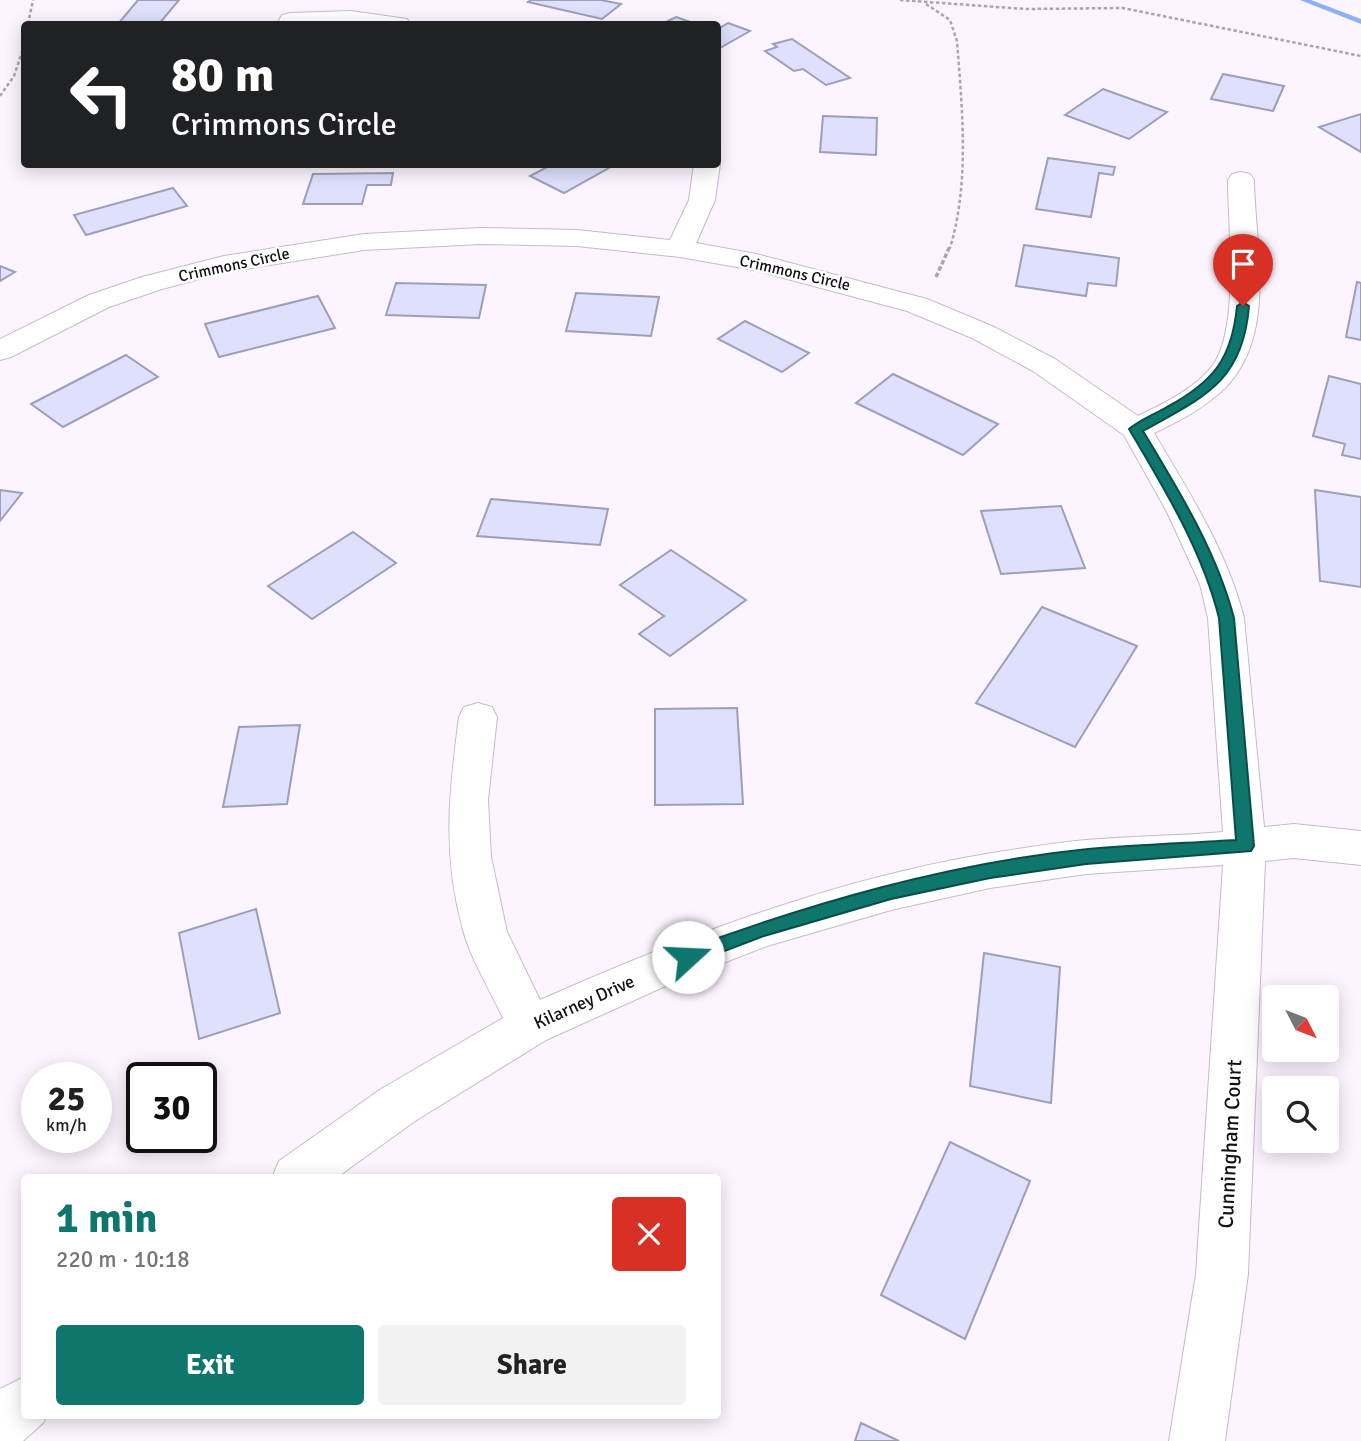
<!DOCTYPE html>
<html lang="en">
<head>
<meta charset="utf-8">
<style>
  body { margin:0; font-family:Signika,sans-serif; background:#f2f2f2; color:#222; height:100vh; display:flex; flex-direction:column; font-size:26px; white-space:nowrap }
  * { box-sizing:border-box; margin:0 }
  p { font-size:23px; color:#767676 }
  .icon { flex:none; width:38px; height:38px; fill:none; stroke:currentColor; stroke-width:2; stroke-linecap:round; stroke-linejoin:round }
  .map { position:relative; flex:1; overflow:hidden }
  .panel { position:absolute; left:21px; top:1174px; width:700px; height:245px; display:flex; flex-direction:column; background:#fff; border-radius:7px; box-shadow:0 4px 18px #0003 }
  .panel>* { flex:none }
  .hud { position:absolute; left:21px; top:21px; width:700px; height:147px; border-radius:7px; box-shadow:0 4px 18px #0003; background:#202124; color:#fff; overflow:hidden }
  .needle { width:46px; rotate:132deg }
  .tools { position:absolute; left:1262px; top:985px; display:grid; gap:14px }
  .tools a { display:grid; place-items:center; width:77px; height:77px; border-radius:7px; background:#fff; box-shadow:0 4px 18px #0003; font-size:35px }
  .speed { position:absolute; left:21px; top:1062px; display:flex; gap:14px; font-size:35px; font-weight:700; text-align:center }
  .speed>* { display:grid; place-content:center; width:91px; height:91px; border-radius:50%; background:#fff; box-shadow:0 4px 18px #0003; line-height:1 }
  .speed small { font-size:18px; font-weight:400 }
  .speed .limit { border:4px solid #111; border-radius:10px; background:#fff; color:#111 }
  .pin { position:absolute; display:grid; place-items:center; width:60px; height:60px; color:#fff; margin:-72px -30px; border-radius:50% 50% 50% 0; rotate:-45deg; box-shadow:0 0 7px #0007 }
  .pin .icon { rotate:45deg }
  .me { position:absolute; width:77px; margin:-38px; rotate:70deg; stroke-linejoin:round; filter:drop-shadow(0 0 5px #0008) }
  .turn { display:flex; align-items:center; gap:24px; height:147px; padding:0 35px; font-size:32px }
  .turn .icon { width:91px; height:91px; stroke-width:2.5 }
  .turn b { display:block; font-size:49px; line-height:60px }
  .round { display:grid; place-items:center; flex:none; width:74px; height:74px; border-radius:7px; background:#f2f2f2 }
  .headline { display:flex; align-items:center; justify-content:space-between; height:119px; padding:0 35px }
  h1 { font-size:42px; font-weight:700; line-height:52px; color:#0f766e }
  .action { display:flex; gap:14px; margin-top:auto; padding:14px 35px }
  .action a { flex:1; height:80px; border-radius:7px; background:#0f766e; color:#fff; font-size:28px; font-weight:700; line-height:80px; text-align:center }
  .action a+a { background:#f2f2f2; color:#222 }
  .map>svg:first-child { display:block }
  .lines { fill:none; stroke-linecap:round; stroke-linejoin:round }
  .stream { fill:#8eb0f5; fill-rule:evenodd }
  .building { fill:#dee0fc; stroke:#9d9fba; stroke-width:2 }
  .minor-casing { stroke:#cbb7ce; stroke-width:2 }
  .path-far1 { stroke:#aba4ad; stroke-width:2.5; stroke-dasharray:3.5 2.5; stroke-linecap:butt }
  .path { stroke:#aba4ad; stroke-width:3.5; stroke-dasharray:4.5 2.5; stroke-linecap:butt }
  .minor { fill:#fff; fill-rule:evenodd }
  .route { fill:#0f766e; stroke:#0a4d48; stroke-width:2 }
  .labels { text-anchor:middle; dominant-baseline:central; stroke-width:5; stroke-linejoin:round; paint-order:stroke }
  .far-street-label { font-size:16px; fill:#150f17; stroke:#fff }
  .street-label { font-size:18px; fill:#150f17; stroke:#fff }
  .near-street-label { font-size:21px; fill:#150f17; stroke:#fff }
</style>
</head>
<body>
<div class="map">
<svg width="1361" height="1441" viewBox="0 0 1361 1441">
  <rect width="100%" height="100%" fill="#fcf4fe"/>
  <g class="lines">
    <path class="stream" d="M 1300,0 L 1311,0 L 1361,19 L 1361,24 Z"/>
  </g>
  <g class="building">
    <path d="M 138,0 L 179,0 L 159,24 L 118,24 Z"/>
    <path d="M 531,0 L 601,0 L 621,4 L 602,19 L 528,2 Z"/>
    <path d="M 676,17 L 696,24 L 662,24 Z"/>
    <path d="M 728,23 L 750,31 L 718,49 L 718,29 Z"/>
    <path d="M 792,39 L 850,78 L 826,85 L 803,69 L 794,71 L 765,51 L 777,47 L 773,44 Z"/>
    <path d="M 1223,74 L 1284,86 L 1273,111 L 1211,99 Z"/>
    <path d="M 1103,89 L 1167,112 L 1129,139 L 1065,115 Z"/>
    <path d="M 1361,114 L 1361,152 L 1319,127 Z"/>
    <path d="M 823,116 L 877,118 L 876,155 L 820,152 Z"/>
    <path d="M 1048,158 L 1115,167 L 1113,175 L 1099,173 L 1091,217 L 1036,209 Z"/>
    <path d="M 553,164 L 616,164 L 564,193 L 530,176 Z"/>
    <path d="M 393,173 L 391,185 L 367,185 L 362,204 L 303,204 L 313,174 Z"/>
    <path d="M 173,188 L 187,206 L 86,235 L 74,215 Z"/>
    <path d="M 1024,245 L 1119,258 L 1116,286 L 1088,283 L 1086,296 L 1016,286 Z"/>
    <path d="M 0,266 L 15,272 L 0,281 Z"/>
    <path d="M 1357,282 L 1361,283 L 1361,340 L 1346,337 Z"/>
    <path d="M 396,283 L 486,285 L 479,318 L 386,315 Z"/>
    <path d="M 576,293 L 659,297 L 651,336 L 566,331 Z"/>
    <path d="M 318,296 L 335,328 L 219,357 L 205,324 Z"/>
    <path d="M 745,321 L 809,353 L 782,372 L 718,339 Z"/>
    <path d="M 126,355 L 158,377 L 63,427 L 31,404 Z"/>
    <path d="M 893,374 L 998,424 L 963,455 L 856,403 Z"/>
    <path d="M 1329,376 L 1361,384 L 1361,459 L 1342,455 L 1345,444 L 1313,436 Z"/>
    <path d="M 0,490 L 22,493 L 0,521 Z"/>
    <path d="M 1315,490 L 1361,497 L 1361,587 L 1320,581 Z"/>
    <path d="M 491,499 L 608,509 L 600,545 L 477,536 Z"/>
    <path d="M 1061,506 L 1085,568 L 1001,574 L 981,511 Z"/>
    <path d="M 353,532 L 396,563 L 312,619 L 268,586 Z"/>
    <path d="M 671,550 L 746,600 L 670,656 L 639,634 L 664,616 L 620,585 Z"/>
    <path d="M 1042,607 L 1137,646 L 1075,747 L 976,703 Z"/>
    <path d="M 737,708 L 743,804 L 655,805 L 655,709 Z"/>
    <path d="M 300,725 L 287,804 L 223,807 L 239,727 Z"/>
    <path d="M 256,909 L 280,1013 L 199,1039 L 179,933 Z"/>
    <path d="M 984,953 L 1060,967 L 1051,1103 L 970,1086 Z"/>
    <path d="M 950,1142 L 1030,1181 L 965,1339 L 881,1295 Z"/>
    <path d="M 861,1423 L 899,1441 L 855,1441 Z"/>
  </g>
  <g class="lines">
    <g class="minor-casing">
      <g id="minor">
        <path d="M 351,11 L 407,19 L 410,24 L 282,24 L 279,20 L 282,15 L 290,13 Z"/>
        <path d="M 718,161 L 720,164 L 715,200 L 696,243 L 756,254 L 927,299 L 992,326 L 1055,359 L 1138,416 C 1164,403 1195,389 1213,365 C 1240,327 1228,227 1228,180 L 1232,174 L 1241,172 L 1250,174 L 1254,180 C 1255,246 1277,334 1226,387 C 1206,407 1180,421 1154,433 C 1189,492 1227,551 1244,618 L 1264,827 L 1294,824 L 1361,831 L 1361,865 L 1294,858 L 1265,861 L 1248,1274 L 1225,1441 L 1169,1441 L 1196,1274 L 1223,865 L 1086,874 L 990,888 L 891,910 L 767,946 L 679,980 L 546,1040 L 415,1121 L 336,1178 L 272,1178 L 279,1161 L 381,1089 L 503,1018 C 490,990 471,960 463,930 C 442,853 449,794 459,717 L 464,707 L 478,703 L 492,707 L 497,717 L 488,800 L 491,857 L 507,932 L 540,1000 C 685,936 834,879 992,853 C 1023,848 1055,843 1086,840 C 1132,836 1178,836 1223,832 L 1208,618 L 1200,584 L 1167,512 L 1124,435 L 1033,371 L 972,338 L 907,311 L 754,270 L 680,257 L 577,246 L 480,244 L 364,250 L 226,272 L 162,289 L 109,307 L 11,357 L 0,360 L 0,339 L 89,295 L 142,277 L 224,256 L 364,234 L 480,228 L 577,230 L 670,240 L 689,200 L 694,164 L 718,164 Z"/>
        <path d="M 24,1377 L 24,1416 L 46,1416 L 43,1423 L 23,1441 L 0,1441 L 0,1389 Z"/>
      </g>
    </g>
    <g class="path-far1">
      <path d="M 900,0 L 1025,9 L 1123,8 L 1361,56"/>
      <path d="M 926,4 L 950,20 L 957,41 C 962,108 970,182 950,248"/>
      <path d="M 28,24 L 33,0"/>
      <path d="M 0,96 L 14,76 L 24,46"/>
    </g>
    <path class="path" d="M 936,277 L 950,246"/>
    <use href="#minor" class="minor"/>
  </g>
  <path class="route" d="M 1243,302 L 1249,306 C 1243,382 1204,397 1143,431 C 1179,491 1216,550 1234,618 L 1254,846 L 1251,851 L 1086,864 L 990,878 L 891,899 L 764,936 L 688,965 L 682,962 L 679,957 L 682,951 C 812,903 949,863 1088,849 C 1137,845 1187,843 1236,840 L 1219,618 C 1202,550 1165,490 1129,429 C 1139,420 1155,414 1167,407 C 1213,382 1232,359 1237,306 Z"/>
  <g class="labels">
    <g class="far-street-label">
      <text transform="translate(234 265) rotate(-12)">Crimmons Circle</text>
      <text transform="translate(795 273) rotate(13)">Crimmons Circle</text>
    </g>
    <g class="street-label">
      <text transform="translate(584 1002) rotate(-24)">Kilarney Drive</text>
    </g>
    <g class="near-street-label">
      <text transform="translate(1230 1144) rotate(-87)">Cunningham Court</text>
    </g>
  </g>
</svg>
<div class="tools">
<a><svg class="needle" viewBox="-14 -14 28 28"><path d="M0-13l5 13h-10z" fill="#e53935"/><path d="M0 13l5-13h-10z" fill="#767676"/></svg></a>
<a><svg class="icon" aria-label="search" viewBox="0 0 24 24"><circle cx="10" cy="10" r="6"/><path d="M15 15l6 6"/></svg></a>
</div>
<div class="speed"><div>25<small>km/h</small></div><div class="limit">30</div></div>
<div class="pin" style="left:1243px;top:306px;background:#d93025"><svg class="icon" aria-label="arrive" viewBox="0 0 24 24"><path d="M6 21V4h12l-3 4 3 4H6"/></svg></div>
<svg class="me" style="left:688px;top:957px" viewBox="-20 -20 40 40"><circle r="19" fill="#fff"/><path d="M0-13L10 11 0 6-10 11z" fill="#0f766e"/></svg>
<div class="hud">
<div class="turn"><svg class="icon" aria-label="left" viewBox="0 0 24 24"><path d="M17 20v-9H6M10 6l-5 5 5 5"/></svg><div><b>80 m</b>Crimmons Circle</div></div>
</div>
<section class="panel">
<div class="headline"><div><h1>1 min</h1><p>220 m · 10:18</p></div><a class="round" style="background:#d93025;color:#fff"><svg class="icon" aria-label="close" viewBox="0 0 24 24"><path d="M6 6l12 12M18 6L6 18"/></svg></a></div>
<div class="action"><a>Exit</a><a>Share</a></div>
</section>
</div>
</body>
</html>
